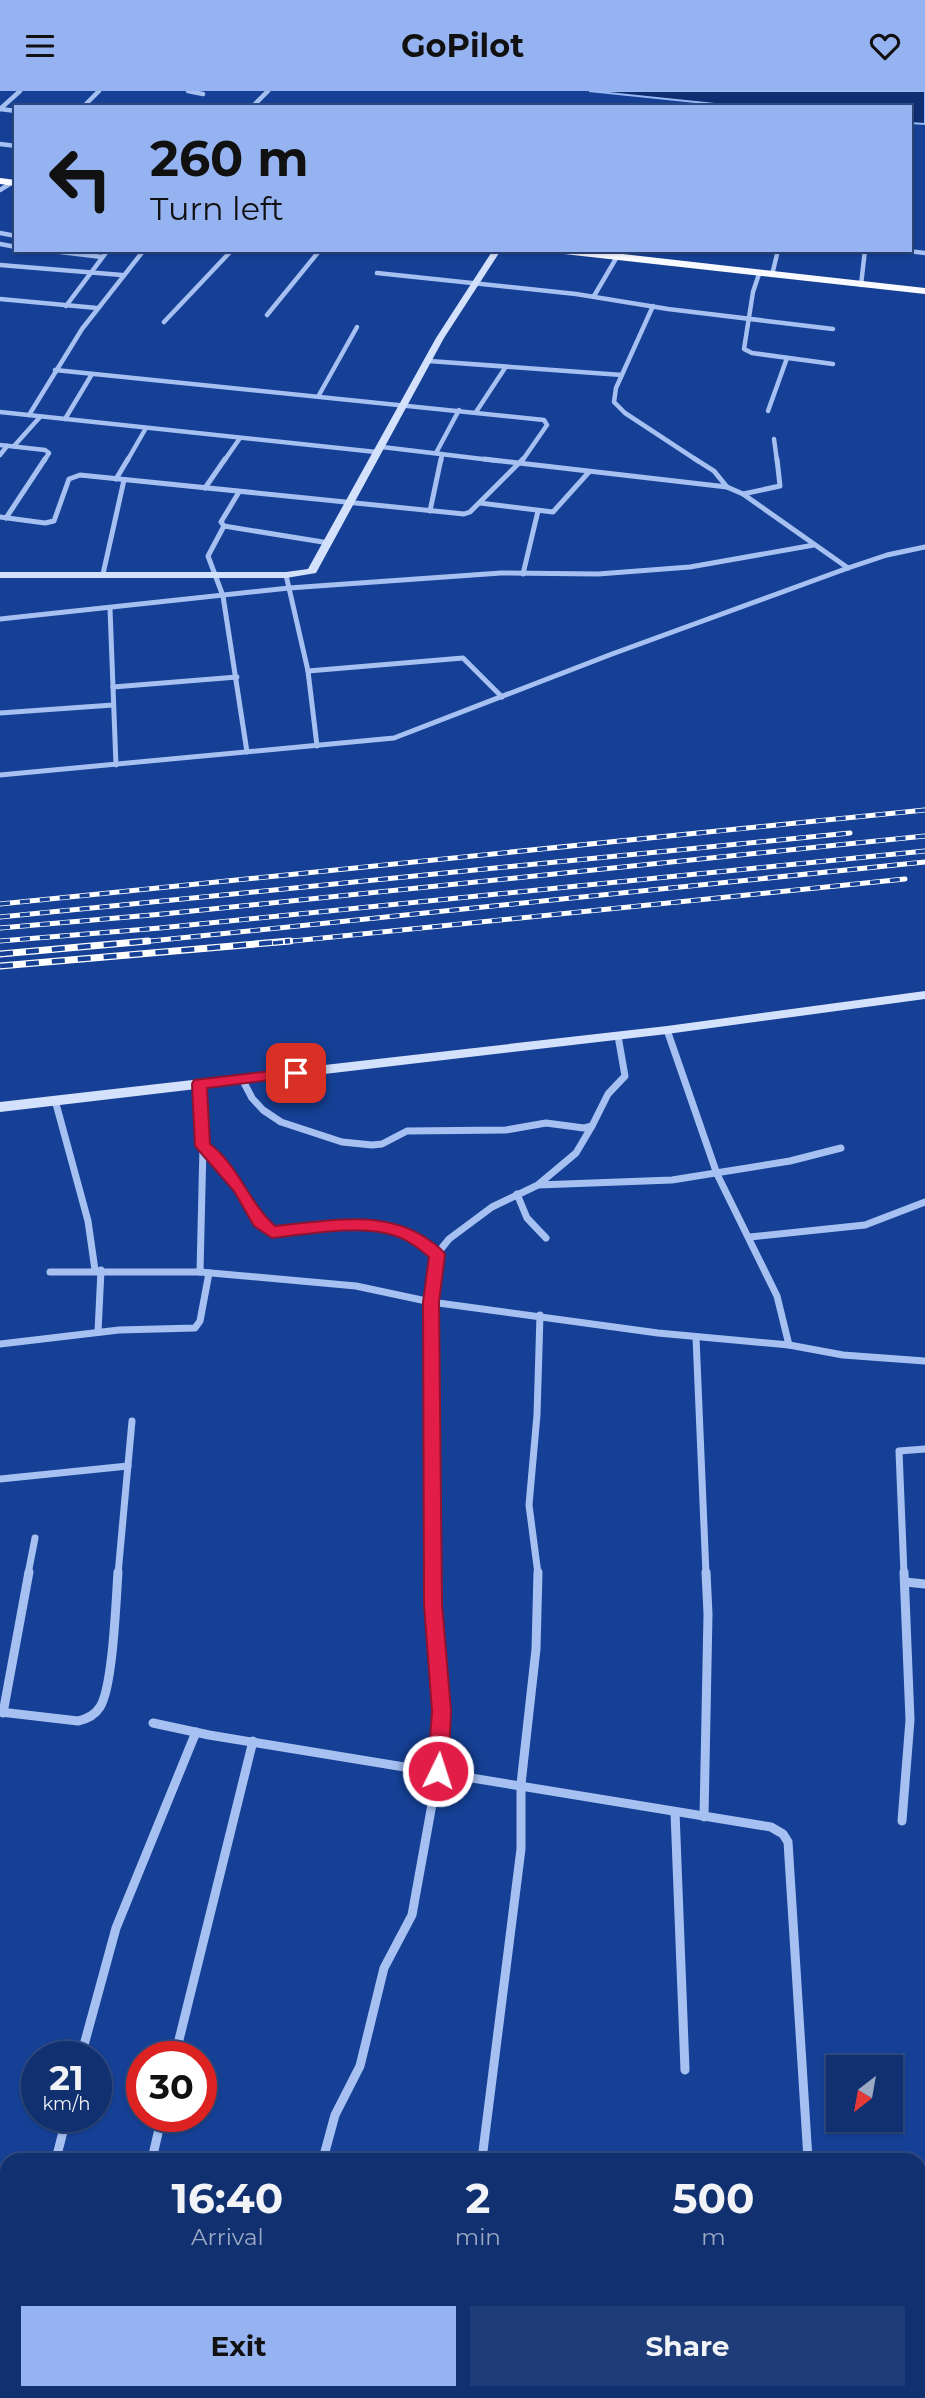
<!DOCTYPE html>
<html lang="en">
<head>
<meta charset="utf-8">
<style>
  body { margin:0; font-family:Montserrat,sans-serif; background:#1e3c78; color:#f1f3f6; height:100vh; display:flex; flex-direction:column; font-size:26px; white-space:nowrap }
  * { box-sizing:border-box; margin:0 }
  p { font-size:23px; color:#9ca9c3 }
  .icon { flex:none; width:38px; height:38px; fill:none; stroke:currentColor; stroke-width:2; stroke-linecap:round; stroke-linejoin:round }
  .map { position:relative; flex:1; overflow:hidden }
  .sheet { position:absolute; left:0px; top:2062px; width:926px; height:247px; display:flex; flex-direction:column; background:#103070; border-radius:21px 21px 0 0; box-shadow:0 2px 5px #0004,0 0 0 2px #304b83 }
  .sheet>* { flex:none }
  .banner { position:absolute; left:14px; top:14px; width:898px; height:147px; border-radius:0px; box-shadow:0 2px 5px #0004,0 0 0 2px #304b83; background:#95b2f1; color:#111; overflow:hidden }
  .needle { width:46px; rotate:211deg }
  .tools { position:absolute; left:826px; top:1964px; display:grid; gap:14px }
  .tools a { display:grid; place-items:center; width:77px; height:77px; border-radius:0px; background:#103070; box-shadow:0 2px 5px #0004,0 0 0 2px #304b83; font-size:35px }
  .speed { position:absolute; left:21px; top:1950px; display:flex; gap:14px; font-size:35px; font-weight:700; text-align:center }
  .speed>* { display:grid; place-content:center; width:91px; height:91px; border-radius:50%; background:#103070; box-shadow:0 2px 5px #0004,0 0 0 2px #304b83; line-height:1 }
  .speed small { font-size:18px; font-weight:400 }
  .speed .limit { border:10px solid #d22; background:#fff; color:#111 }
  .pin { position:absolute; display:grid; place-items:center; width:60px; height:60px; color:#fff; margin:-30px; border-radius:14px; box-shadow:0 4px 10px #0006 }
  .me { position:absolute; width:77px; margin:-38px; rotate:4deg; stroke-linejoin:round; filter:drop-shadow(0 0 5px #0008) }
  .turn { display:flex; align-items:center; gap:24px; height:147px; padding:0 21px; font-size:32px }
  .turn .icon { width:91px; height:91px; stroke-width:2.5 }
  .turn b { display:block; font-size:49px; line-height:60px }
  .eta { display:flex; justify-content:space-evenly; align-items:center; height:119px; text-align:center }
  .eta b { font-size:42px; font-weight:700; line-height:49px }
  .primary-button { display:flex; gap:14px; margin-top:auto; padding:14px 21px }
  .primary-button a { flex:1; height:80px; border-radius:0px; background:#95b2f1; color:#111; font-size:28px; font-weight:700; line-height:80px; text-align:center }
  .primary-button a+a { background:#1e3c78; color:#f1f3f6 }
  header { display:flex; justify-content:space-between; align-items:center; height:91px; padding:0 21px; background:#95b2f1; color:#111; font-size:32px; font-weight:700 }
  .map>svg:first-child { display:block }
  .water { fill:#0e2e71; stroke:#98b9f4; stroke-width:2 }
  .lines { fill:none; stroke-linecap:round; stroke-linejoin:round }
  .minor-far3 { stroke:#a6c0f1; stroke-width:4.5 }
  .minor-far2 { stroke:#a6c0f1; stroke-width:5 }
  .minor-far1 { stroke:#a6c0f1; stroke-width:7 }
  .minor { stroke:#a6c0f1; stroke-width:9 }
  .secondary { fill:#d4e1fc; fill-rule:evenodd }
  .trunk { fill:#f8faff; fill-rule:evenodd }
  .rail-far1-casing { stroke:#fff; stroke-width:5 }
  .rail-casing { stroke:#fff; stroke-width:7 }
  .rail-far1 { stroke:#154095; stroke-width:3.5; stroke-dasharray:10; stroke-linecap:butt }
  .rail { stroke:#154095; stroke-width:4.5; stroke-dasharray:13; stroke-linecap:butt }
  .route { fill:#e11d48; stroke:#92132f; stroke-width:2 }
</style>
</head>
<body>
<header><svg class="icon" aria-label="menu" viewBox="0 0 24 24"><path d="M4 6h16M4 12h16M4 18h16"/></svg>GoPilot<svg class="icon" aria-label="heart" viewBox="0 0 24 24"><path d="M12 20l-8-8c-3-5 5-10 8-4 3-6 11-1 8 4z"/></svg></header>
<div class="map">
<svg width="925" height="2307" viewBox="0 0 925 2307">
  <rect width="100%" height="100%" fill="#154095"/>
  <path class="water" d="M 589,0 L 925,0 L 925,33 L 910,32 L 910,16 L 744,16 Z"/>
  <g class="lines">
    <g class="minor-far3">
      <path d="M 188,0 L 203,3"/>
      <path d="M 83,16 L 99,0"/>
      <path d="M 252,16 L 268,0"/>
      <path d="M 0,18 L 20,0"/>
      <path d="M 0,18 L 16,20"/>
      <path d="M 0,53 L 16,55"/>
      <path d="M 0,99 L 16,89"/>
      <path d="M 0,142 L 16,145"/>
      <path d="M 0,153 L 16,156"/>
      <path d="M 44,159 L 102,166"/>
      <path d="M 900,159 L 925,162"/>
      <path d="M 0,174 L 122,184"/>
      <path d="M 377,182 L 576,203 L 668,218 L 833,238"/>
      <path d="M 759,183 L 753,201 L 744,258 L 752,262 L 833,273"/>
      <path d="M 772,184 L 778,159"/>
      <path d="M 861,194 L 865,159"/>
      <path d="M 594,205 L 621,159"/>
      <path d="M 0,208 L 97,217"/>
      <path d="M 66,215 L 108,159"/>
      <path d="M 653,215 L 616,297 L 614,311 L 625,322 L 698,370"/>
      <path d="M 267,224 L 320,159"/>
      <path d="M 164,231 L 232,159"/>
      <path d="M 429,270 L 622,284"/>
      <path d="M 55,279 L 544,329 L 547,334 L 522,370"/>
      <path d="M 319,304 L 357,236"/>
      <path d="M 768,320 L 787,267"/>
      <path d="M 0,321 L 376,361"/>
      <path d="M 476,321 L 505,277"/>
      <path d="M 29,324 L 82,238 L 144,159"/>
      <path d="M 65,328 L 92,283"/>
      <path d="M 774,348 L 777,370"/>
      <path d="M 0,354 L 45,359 L 49,362 L 44,370"/>
      <path d="M 14,355 L 40,326"/>
      <path d="M 382,356 L 499,370"/>
      <path d="M 436,362 L 459,319"/>
      <path d="M 0,364 L 7,355"/>
      <path d="M 127,370 L 146,337"/>
      <path d="M 224,370 L 240,347"/>
      <path d="M 441,370 L 442,363"/>
    </g>
    <g class="minor-far2">
      <path d="M 484,368 L 727,396 L 743,403 L 848,477"/>
      <path d="M 695,368 L 714,380 L 727,396"/>
      <path d="M 116,388 L 128,368"/>
      <path d="M 205,397 L 225,368"/>
      <path d="M 239,401 L 221,431 L 224,435 L 329,452"/>
      <path d="M 743,403 L 780,395 L 777,368"/>
      <path d="M 480,412 L 553,421 L 589,381"/>
      <path d="M 430,420 L 441,368"/>
      <path d="M 0,426 L 45,432 L 54,430 L 69,388 L 80,384 L 464,423 L 470,421 L 523,368"/>
      <path d="M 6,427 L 45,368"/>
      <path d="M 224,435 L 208,465 L 223,505 L 247,661"/>
      <path d="M 103,483 L 124,389"/>
      <path d="M 523,483 L 538,420"/>
      <path d="M 286,484 L 289,497 L 501,482 L 598,483 L 690,476 L 814,454"/>
      <path d="M 110,518 L 116,674"/>
      <path d="M 0,528 L 289,497 L 308,580 L 317,655"/>
      <path d="M 308,580 L 463,567 L 502,606"/>
      <path d="M 113,596 L 237,586"/>
      <path d="M 0,622 L 113,614"/>
      <path d="M 0,684 L 394,647 L 612,563 L 848,477 L 887,464 L 925,456"/>
    </g>
    <g class="minor-far1">
      <path d="M 667,939 L 717,1083 L 777,1205 L 789,1254"/>
      <path d="M 242,988 L 252,1007 L 263,1019 L 281,1031 L 342,1051 L 372,1054 L 382,1053 L 407,1040 L 506,1039 L 546,1032 L 584,1037 L 592,1035 L 608,1003 L 625,985 L 618,945"/>
      <path d="M 199,993 L 203,1055 L 200,1181"/>
      <path d="M 55,1009 L 88,1130 L 95,1179"/>
      <path d="M 203,1055 L 228,1079 L 257,1127 L 272,1141 L 369,1134 L 395,1139 L 437,1163"/>
      <path d="M 539,1093 L 576,1062 L 592,1035"/>
      <path d="M 517,1103 L 527,1127 L 546,1147"/>
      <path d="M 750,1146 L 865,1134 L 925,1111"/>
      <path d="M 50,1181 L 200,1181 L 356,1195 L 431,1211 L 658,1242 L 789,1254 L 843,1264 L 925,1270"/>
      <path d="M 98,1241 L 101,1179"/>
      <path d="M 696,1246 L 706,1483"/>
      <path d="M 0,1253 L 119,1239 L 195,1237 L 200,1230 L 209,1182"/>
      <path d="M 0,1388 L 128,1375"/>
      <path d="M 28,1483 L 35,1447"/>
      <path d="M 118,1483 L 132,1330"/>
      <path d="M 433,1483 L 431,1211 L 437,1163 L 449,1148 L 492,1116 L 538,1094 L 672,1089 L 790,1070 L 841,1057"/>
      <path d="M 538,1483 L 529,1414 L 537,1324 L 540,1224"/>
      <path d="M 904,1483 L 899,1360 L 925,1358"/>
    </g>
    <g class="minor">
      <path d="M 905,1491 L 925,1493"/>
      <path d="M 0,1621 L 78,1630 C 87,1628 95,1624 100,1616 C 113,1596 116,1509 118,1481"/>
      <path d="M 3,1622 L 29,1481"/>
      <path d="M 153,1632 L 209,1644 L 771,1736 L 783,1743 L 788,1751 L 808,2068"/>
      <path d="M 675,1721 L 685,1979"/>
      <path d="M 704,1726 L 708,1523 L 706,1481"/>
      <path d="M 902,1730 L 910,1629 L 904,1481"/>
      <path d="M 81,1965 L 116,1837 L 196,1641"/>
      <path d="M 175,1965 L 253,1650"/>
      <path d="M 56,2068 L 67,2025"/>
      <path d="M 152,2068 L 162,2025"/>
      <path d="M 323,2068 L 335,2024 L 360,1975 L 384,1877 L 412,1824 L 438,1680 L 442,1620 L 433,1481"/>
      <path d="M 482,2068 L 521,1758 L 521,1693 L 536,1558 L 538,1481"/>
      <path d="M 807,2301 L 807,2307"/>
      <path d="M 92,2307 L 93,2301"/>
      <path d="M 249,2307 L 251,2301"/>
    </g>
    <g class="secondary">
      <path d="M 493,159 L 501,159 L 444,247 L 316,482 L 286,487 L 0,487 L 0,481 L 286,481 L 308,478 L 436,247 Z"/>
      <path d="M 925,900 L 925,908 L 667,943 L 0,1021 L 0,1011 L 667,935 Z"/>
    </g>
    <g class="trunk">
      <path d="M 0,87 L 16,89 L 16,95 L 0,93 Z"/>
      <path d="M 550,159 L 587,159 L 925,197 L 925,203 L 555,162 Z"/>
    </g>
    <g class="rail-far1-casing">
      <g id="rail-far1">
        <path d="M 0,813 L 925,719"/>
        <path d="M 0,826 L 850,742"/>
        <path d="M 0,837 L 163,823 L 925,745"/>
        <path d="M 0,850 L 160,837 L 925,760"/>
        <path d="M 131,852 L 925,771"/>
        <path d="M 273,852 L 905,788"/>
      </g>
    </g>
    <g class="rail-casing">
      <g id="rail">
        <path d="M 0,863 L 148,850"/>
        <path d="M 0,875 L 290,850"/>
      </g>
    </g>
    <use href="#rail-far1" class="rail-far1"/>
    <use href="#rail" class="rail"/>
  </g>
  <path class="route" d="M 296,977 L 301,978 L 303,982 L 301,985 L 207,997 L 210,1053 C 239,1075 249,1112 275,1135 C 327,1130 384,1117 429,1149 C 435,1153 441,1157 445,1163 L 439,1211 L 442,1513 L 451,1620 L 448,1680 L 445,1686 L 438,1689 L 431,1686 L 428,1680 L 432,1620 L 424,1513 L 423,1211 L 429,1166 C 422,1160 414,1154 407,1150 C 372,1130 311,1143 272,1147 L 254,1135 L 234,1100 L 195,1055 L 192,993 L 194,989 Z"/>
</svg>
<div class="tools">
<a><svg class="needle" viewBox="-14 -14 28 28"><path d="M0-13l5 13h-10z" fill="#e53935"/><path d="M0 13l5-13h-10z" fill="#9ca9c3"/></svg></a>
</div>
<div class="speed"><div>21<small>km/h</small></div><div class="limit">30</div></div>
<div class="pin" style="left:296px;top:982px;background:#d93025"><svg class="icon" aria-label="arrive" viewBox="0 0 24 24"><path d="M6 21V4h12l-3 4 3 4H6"/></svg></div>
<svg class="me" style="left:438px;top:1680px" viewBox="-20 -20 40 40"><circle r="17" fill="#e11d48" stroke="#fff" stroke-width="3"/><path d="M0-11L8 9 0 5-8 9z" fill="#fff"/></svg>
<div class="banner">
<div class="turn"><svg class="icon" aria-label="left" viewBox="0 0 24 24"><path d="M17 20v-9H6M10 6l-5 5 5 5"/></svg><div><b>260 m</b>Turn left</div></div>
</div>
<section class="sheet">
<div class="eta">
<div><b>16:40</b><p>Arrival</p></div>
<div><b>2</b><p>min</p></div>
<div><b>500</b><p>m</p></div>
</div>
<div class="primary-button"><a>Exit</a><a>Share</a></div>
</section>
</div>
</body>
</html>
